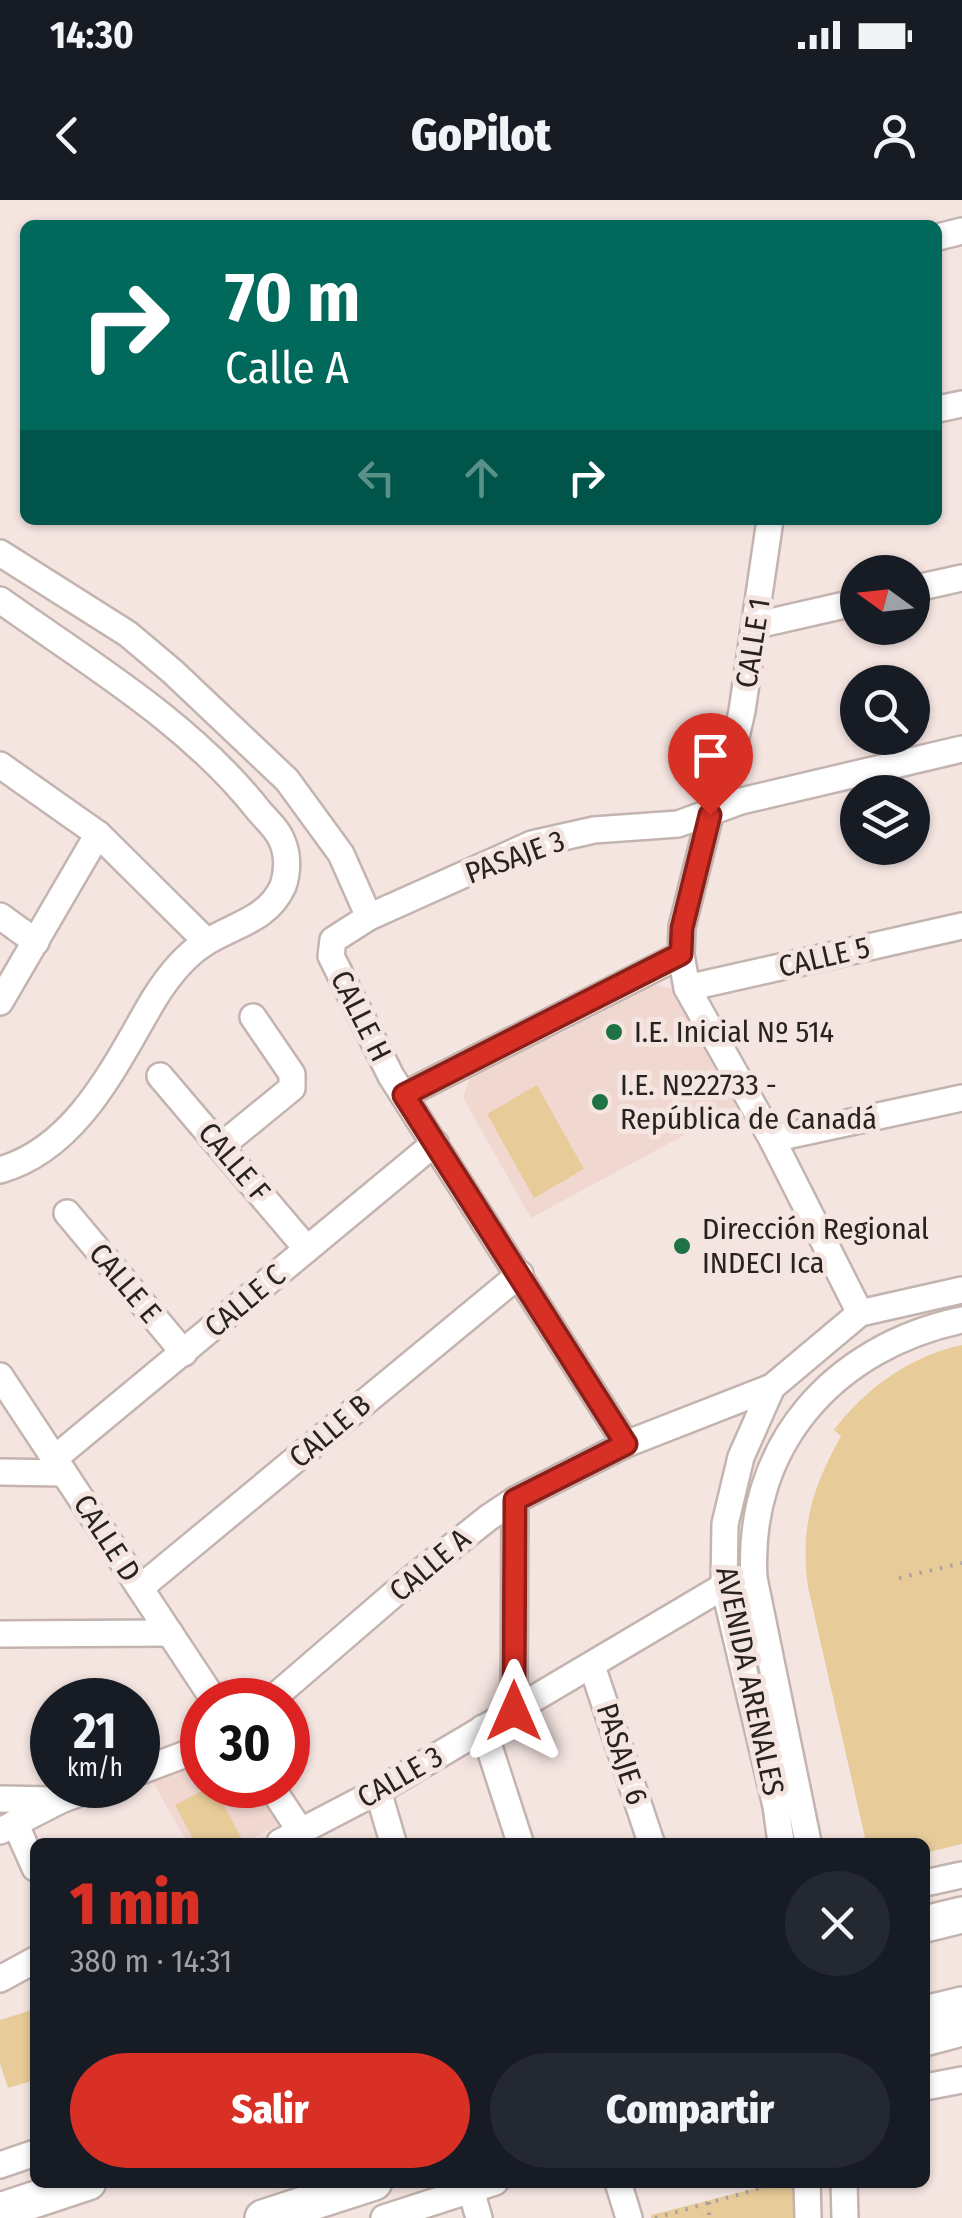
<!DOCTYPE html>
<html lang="es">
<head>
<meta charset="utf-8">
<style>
  body { margin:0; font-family:"Fira Sans Condensed",sans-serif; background:#242831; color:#f1f3f6; height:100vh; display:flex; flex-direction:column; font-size:38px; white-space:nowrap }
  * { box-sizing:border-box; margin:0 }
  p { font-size:32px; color:#9ea1a6 }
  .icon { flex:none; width:55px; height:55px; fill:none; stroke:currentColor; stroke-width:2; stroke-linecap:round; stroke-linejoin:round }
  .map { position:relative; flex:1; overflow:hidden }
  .sheet { position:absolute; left:30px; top:1638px; width:900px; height:350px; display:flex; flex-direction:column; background:#171b24; border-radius:15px; box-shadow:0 2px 8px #0004 }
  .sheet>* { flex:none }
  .hud { position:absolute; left:20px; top:20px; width:922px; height:305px; border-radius:15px; box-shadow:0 2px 8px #0004; background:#00695c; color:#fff; overflow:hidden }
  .needle { width:65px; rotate:285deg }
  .fabs { position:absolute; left:840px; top:355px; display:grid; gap:20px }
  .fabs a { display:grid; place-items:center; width:90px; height:90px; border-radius:50%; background:#171b24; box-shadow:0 2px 8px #0004; font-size:50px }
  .speed { position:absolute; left:30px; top:1478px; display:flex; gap:20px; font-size:50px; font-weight:700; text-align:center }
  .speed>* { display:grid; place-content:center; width:130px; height:130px; border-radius:50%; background:#171b24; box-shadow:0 2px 8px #0004; line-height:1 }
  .speed small { font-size:25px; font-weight:400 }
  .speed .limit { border:15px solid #d22; background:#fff; color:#111 }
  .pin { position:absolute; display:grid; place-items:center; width:85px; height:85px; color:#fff; margin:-102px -42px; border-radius:50% 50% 50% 0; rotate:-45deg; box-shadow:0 0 10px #0007 }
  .pin .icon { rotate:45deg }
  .me { position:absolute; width:110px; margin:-55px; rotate:0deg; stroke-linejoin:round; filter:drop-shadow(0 0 8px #0008) }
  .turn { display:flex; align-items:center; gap:35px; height:210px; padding:0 40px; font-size:45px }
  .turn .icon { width:130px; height:130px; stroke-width:2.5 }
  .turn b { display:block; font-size:70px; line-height:85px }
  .lanes { display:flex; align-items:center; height:95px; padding:0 40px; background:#0003; justify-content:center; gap:50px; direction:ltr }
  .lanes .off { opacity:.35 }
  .round { display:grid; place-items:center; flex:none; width:105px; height:105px; border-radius:52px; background:#242831 }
  .summary { display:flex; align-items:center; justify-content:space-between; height:170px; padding:0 40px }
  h1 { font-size:60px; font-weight:800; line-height:75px; color:#d93025 }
  .button { display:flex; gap:20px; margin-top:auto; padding:20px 40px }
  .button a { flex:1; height:115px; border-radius:60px; background:#d93025; color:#fff; font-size:40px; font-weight:800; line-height:115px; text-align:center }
  .button a+a { background:#242831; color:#f1f3f6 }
  .status { display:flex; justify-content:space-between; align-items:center; height:70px; padding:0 50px; background:#171b24; direction:ltr }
  .status svg { height:28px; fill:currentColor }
  header { display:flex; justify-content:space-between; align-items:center; height:130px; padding:0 40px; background:#171b24; font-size:45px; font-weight:800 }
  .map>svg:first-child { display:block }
  .built { fill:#f0d8d1 }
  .green { fill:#e7cb98 }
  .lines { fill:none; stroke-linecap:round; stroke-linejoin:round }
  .minor-casing { stroke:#c4b4b0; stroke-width:30 }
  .highway-casing { stroke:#c4b4b0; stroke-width:40 }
  .path { stroke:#ada19e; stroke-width:4; stroke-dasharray:2.5 8; stroke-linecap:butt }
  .minor { stroke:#fff; stroke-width:25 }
  .highway { stroke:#fff; stroke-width:35 }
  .route-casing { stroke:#8d1f18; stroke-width:25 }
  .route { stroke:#d93025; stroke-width:18 }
  .poi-dot { fill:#1f7244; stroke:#f5e5e1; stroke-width:4 }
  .labels { text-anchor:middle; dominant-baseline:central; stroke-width:10; stroke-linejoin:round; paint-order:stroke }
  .street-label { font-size:30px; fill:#282221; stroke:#f5e5e1 }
  .poi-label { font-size:30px; fill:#282221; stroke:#f5e5e1; text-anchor:start }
</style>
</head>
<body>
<div class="status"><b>14:30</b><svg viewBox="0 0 49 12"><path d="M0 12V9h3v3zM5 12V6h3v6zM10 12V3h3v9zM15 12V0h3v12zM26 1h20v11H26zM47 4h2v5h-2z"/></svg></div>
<header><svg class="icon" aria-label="back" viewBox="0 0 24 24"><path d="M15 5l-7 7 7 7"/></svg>GoPilot<svg class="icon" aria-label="person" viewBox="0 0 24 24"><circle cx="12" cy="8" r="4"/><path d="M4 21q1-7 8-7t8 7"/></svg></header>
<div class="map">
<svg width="962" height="2018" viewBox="0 0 962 2018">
  <rect width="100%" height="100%" fill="#f5e5e1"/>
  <g class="built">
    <path d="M 649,783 L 675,790 L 738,906 L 531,1018 L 463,898 L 471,873 L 545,835 L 553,837 L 571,829 L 575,819 Z"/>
    <path d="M 202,1557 L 202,1585 L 263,1585 L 283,1622 L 246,1642 L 187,1642 L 151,1579 Z"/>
  </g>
  <g class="green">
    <path d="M 537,885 L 584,969 L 534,998 L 487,914 Z"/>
    <path d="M 962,1145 L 962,1644 L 925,1653 L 925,1642 L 866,1642 L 808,1387 C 800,1326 812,1289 841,1236 L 834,1230 C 866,1188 910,1156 962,1145 Z"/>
    <path d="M 213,1585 L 242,1639 L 235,1642 L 195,1642 L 175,1605 Z"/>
    <path d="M 35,1809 L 35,1880 L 8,1888 L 0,1863 L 0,1820 Z"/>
    <path d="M 777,1983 L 798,1983 L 798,2018 L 651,2018 L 651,2015 Z"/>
  </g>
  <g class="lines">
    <g class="minor-casing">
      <g id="minor">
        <path d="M 938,37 L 962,31"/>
        <path d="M 938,209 L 962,204"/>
        <path d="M 770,320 L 742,511 L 733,550 L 710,615 L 682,727 L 681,755 L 687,788 L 772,939 L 860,1113"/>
        <path d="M 0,353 L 128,434 L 173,472 L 287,580 L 341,654 L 369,717"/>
        <path d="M 912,389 L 962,378"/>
        <path d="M 0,400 C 90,464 190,523 259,611 C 267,620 278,630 282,641 C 288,654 288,672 283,686 C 268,720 233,725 205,743 C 184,756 167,778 154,799 C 116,863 78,948 0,970"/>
        <path d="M 757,425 L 858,402"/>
        <path d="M 0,565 L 98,634 L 206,741"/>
        <path d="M 0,716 L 36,742"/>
        <path d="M 687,788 L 962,726"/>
        <path d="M 0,802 L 98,634"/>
        <path d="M 160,876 L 307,1049"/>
        <path d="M 404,895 L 681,755"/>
        <path d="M 772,939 L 962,898"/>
        <path d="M 221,946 L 292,888 L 292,874 L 253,817"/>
        <path d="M 67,1013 L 184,1153"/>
        <path d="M 0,1176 L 214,1500"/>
        <path d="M 626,1244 L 391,876 L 331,756 L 333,740 L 369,717 L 532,644 L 594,630 L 678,624 L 741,601 L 962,549"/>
        <path d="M 55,1258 L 435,943"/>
        <path d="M 0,1272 L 64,1273"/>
        <path d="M 140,1388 L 520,1074"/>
        <path d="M 0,1434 L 170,1433"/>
        <path d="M 592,1466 L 651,1642"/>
        <path d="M 271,1500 L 409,1381 L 488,1318 L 515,1300 L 626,1244 L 772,1187"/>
        <path d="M 514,1511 L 515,1300"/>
        <path d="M 483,1528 L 520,1642"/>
        <path d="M 138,1572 L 202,1548"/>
        <path d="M 270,1585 L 301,1632"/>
        <path d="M 378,1591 L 393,1642"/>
        <path d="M 0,1599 L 55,1600"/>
        <path d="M 15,1623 L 35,1668"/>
        <path d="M 0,1631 L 61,1600 L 101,1585"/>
        <path d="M 280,1642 L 378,1591 L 724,1386"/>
        <path d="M 781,1642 L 776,1606 L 724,1386 L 725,1324 L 741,1257 L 772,1187 L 853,1119 L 860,1113 L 962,1090"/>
        <path d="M 808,1642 L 754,1378 C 746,1245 834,1147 962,1120"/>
        <path d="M 925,1683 L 962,1675"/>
        <path d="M 0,1779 L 35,1760"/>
        <path d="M 925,1843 L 962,1833"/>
        <path d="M 925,1887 L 962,1880"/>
        <path d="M 0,1965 L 35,1953"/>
        <path d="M 618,1982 L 629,2018"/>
        <path d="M 807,1982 L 808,2018"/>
        <path d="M 844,1982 L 845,2018"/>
        <path d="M 471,1990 L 479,2018"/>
        <path d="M 384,2018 L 495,1982"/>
      </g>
    </g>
    <g class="highway-casing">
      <g id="highway">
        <path d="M 925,1724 L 962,1715"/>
        <path d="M 925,1814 L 962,1805"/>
        <path d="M 0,2011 L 88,1982"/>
        <path d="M 263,2018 L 374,1982"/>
      </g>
    </g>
    <g class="path">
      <path d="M 899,1378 L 962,1363"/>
      <path d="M 709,2002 L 709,2018"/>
      <path d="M 655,2018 L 783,1982"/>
    </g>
    <use href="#minor" class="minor"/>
    <use href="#highway" class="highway"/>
  </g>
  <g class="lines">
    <g class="route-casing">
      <path id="route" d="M 514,1511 L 515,1300 L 626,1244 L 404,895 L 681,754 L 682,728 L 710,615"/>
    </g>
    <use href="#route" class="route"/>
  </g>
  <g class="poi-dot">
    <circle cx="614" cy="832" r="10"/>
    <circle cx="600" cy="902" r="10"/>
    <circle cx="682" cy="1046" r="10"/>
  </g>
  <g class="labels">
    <g class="street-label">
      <text transform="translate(753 443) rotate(-81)">CALLE 1</text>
      <text transform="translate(515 657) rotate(-20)">PASAJE 3</text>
      <text transform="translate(824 757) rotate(-13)">CALLE 5</text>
      <text transform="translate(361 816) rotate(63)">CALLE H</text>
      <text transform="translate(234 962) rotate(50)">CALLE F</text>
      <text transform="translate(125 1083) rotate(50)">CALLE E</text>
      <text transform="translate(245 1101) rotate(-40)">CALLE C</text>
      <text transform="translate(330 1231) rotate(-40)">CALLE B</text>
      <text transform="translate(107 1338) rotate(57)">CALLE D</text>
      <text transform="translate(430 1365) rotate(-40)">CALLE A</text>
      <text transform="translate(750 1481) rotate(78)">AVENIDA ARENALES</text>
      <text transform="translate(622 1554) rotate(72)">PASAJE 6</text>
      <text transform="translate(400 1577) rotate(-30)">CALLE 3</text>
    </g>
    <g class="poi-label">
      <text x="634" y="832">I.E. Inicial Nº 514</text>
      <text x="620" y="885">I.E. Nº22733 -<tspan x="620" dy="34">República de Canadá</tspan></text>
      <text x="702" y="1029">Dirección Regional<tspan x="702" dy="34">INDECI Ica</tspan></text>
    </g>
  </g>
</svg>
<div class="fabs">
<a><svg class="needle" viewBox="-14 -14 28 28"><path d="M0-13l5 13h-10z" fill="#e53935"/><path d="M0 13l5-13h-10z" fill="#9ea1a6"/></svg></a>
<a><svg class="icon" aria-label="search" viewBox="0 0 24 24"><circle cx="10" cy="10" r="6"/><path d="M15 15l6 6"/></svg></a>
<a><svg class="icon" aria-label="layers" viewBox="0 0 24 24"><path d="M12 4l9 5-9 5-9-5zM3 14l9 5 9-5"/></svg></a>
</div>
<div class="speed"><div>21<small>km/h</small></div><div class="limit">30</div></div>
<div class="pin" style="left:710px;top:615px;background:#d93025"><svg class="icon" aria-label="arrive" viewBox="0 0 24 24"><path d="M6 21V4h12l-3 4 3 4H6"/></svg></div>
<svg class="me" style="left:514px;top:1511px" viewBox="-20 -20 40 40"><path d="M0-17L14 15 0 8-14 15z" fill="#d93025" stroke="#fff" stroke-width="4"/></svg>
<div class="hud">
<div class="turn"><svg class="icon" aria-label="right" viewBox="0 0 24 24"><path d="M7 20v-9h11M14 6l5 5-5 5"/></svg><div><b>70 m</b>Calle A</div></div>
<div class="lanes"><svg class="icon off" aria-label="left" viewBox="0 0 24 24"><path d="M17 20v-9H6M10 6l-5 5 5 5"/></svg><svg class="icon off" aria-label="ahead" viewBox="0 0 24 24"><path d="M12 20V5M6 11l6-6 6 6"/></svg><svg class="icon" aria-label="right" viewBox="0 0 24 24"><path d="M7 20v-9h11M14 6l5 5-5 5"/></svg></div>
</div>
<section class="sheet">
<div class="summary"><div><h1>1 min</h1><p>380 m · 14:31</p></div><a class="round"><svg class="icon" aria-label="close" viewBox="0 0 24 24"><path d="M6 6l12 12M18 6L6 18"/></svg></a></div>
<div class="button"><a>Salir</a><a>Compartir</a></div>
</section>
</div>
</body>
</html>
